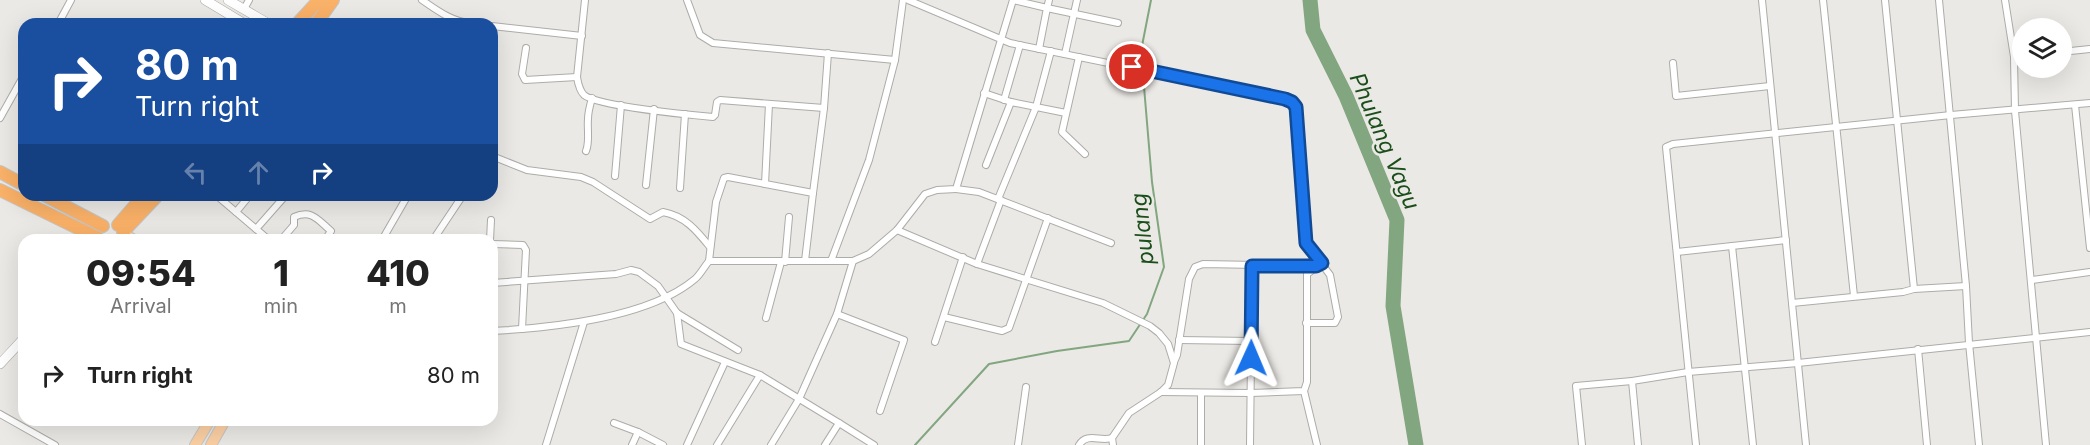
<!DOCTYPE html>
<html lang="en">
<head>
<meta charset="utf-8">
<style>
  body { margin:0; font-family:Inter,sans-serif; background:#f6f6f6; color:#222; height:100vh; display:flex; flex-direction:column; font-size:22px; white-space:nowrap }
  * { box-sizing:border-box; margin:0 }
  p { font-size:20px; color:#767676 }
  .icon { flex:none; width:33px; height:33px; fill:none; stroke:currentColor; stroke-width:2; stroke-linecap:round; stroke-linejoin:round }
  .map { position:relative; flex:1; overflow:hidden }
  .drawer { position:absolute; left:18px; top:234px; width:480px; height:192px; display:flex; flex-direction:column; background:#fff; border-radius:18px; box-shadow:0 6px 24px #0002 }
  .drawer>* { flex:none }
  .banner { position:absolute; left:18px; top:18px; width:480px; height:183px; border-radius:18px; box-shadow:0 6px 24px #0002; background:#1a4fa0; color:#fff; overflow:hidden }
  .fabs { position:absolute; left:2012px; top:18px; display:grid; gap:12px }
  .fabs a { display:grid; place-items:center; width:60px; height:60px; border-radius:50%; background:#fff; box-shadow:0 6px 24px #0002; font-size:30px }
  .pin { position:absolute; display:grid; place-items:center; width:51px; height:51px; color:#fff; margin:-26px; border:3px solid #fff; border-radius:50%; box-shadow:0 2px 6px #0007 }
  .me { position:absolute; width:66px; margin:-33px; rotate:1deg; stroke-linejoin:round; filter:drop-shadow(0 0 4px #0008) }
  .turn { display:flex; align-items:center; gap:21px; height:126px; padding:0 18px; font-size:27px }
  .turn .icon { width:78px; height:78px; stroke-width:2.5 }
  .turn b { display:block; font-size:42px; line-height:51px }
  .lanes { display:flex; align-items:center; height:57px; padding:0 18px; background:#0003; justify-content:center; gap:30px; direction:ltr }
  .lanes .off { opacity:.35 }
  .eta { display:flex; justify-content:space-evenly; align-items:center; height:102px; text-align:center }
  .eta b { font-size:36px; font-weight:800; line-height:42px }
  ul { padding:0; list-style:none }
  li { display:flex; align-items:center; gap:18px; height:78px; padding:0 18px }
  li div { flex:1 }
  li b { display:block; font-size:22px }
  li em { font-style:normal }
  .map>svg:first-child { display:block }
  .lines { fill:none; stroke-linecap:round; stroke-linejoin:round }
  .stream { stroke:#82a67f; stroke-width:2 }
  .river { stroke:#82a67f; stroke-width:15 }
  .street-casing { stroke:#adaca8; stroke-width:8 }
  .secondary-casing { stroke:#adaca8; stroke-width:10 }
  .primary-casing { stroke:#c6c6c5; stroke-width:12 }
  .highway-casing { stroke:#c6c6c5; stroke-width:14 }
  .street { stroke:#fff; stroke-width:6 }
  .secondary { stroke:#fff; stroke-width:9 }
  .primary { stroke:#fcd0a4; stroke-width:10 }
  .highway { stroke:#fab168; stroke-width:12 }
  .route-casing { stroke:#114b97; stroke-width:15 }
  .route { stroke:#1a73e8; stroke-width:10 }
  .labels { text-anchor:middle; dominant-baseline:central; stroke-width:5; stroke-linejoin:round; paint-order:stroke }
  .water-label { font-size:22px; font-style:italic; fill:#1a4e1a; stroke:#ebe9e5 }
</style>
</head>
<body>
<div class="map">
<svg width="2090" height="445" viewBox="0 0 2090 445">
  <rect width="100%" height="100%" fill="#ebe9e5"/>
  <g class="lines">
    <path class="stream" d="M 915,445 L 989,364 L 1057,351 L 1129,341 L 1147,314 L 1164,267 L 1152,182 L 1141,51 L 1151,0"/>
    <path class="river" d="M 1310,0 L 1313,30 L 1346,96 L 1397,220 L 1393,306 L 1416,445"/>
    <g class="street-casing">
      <g id="street">
        <path d="M 422,0 C 439,12 453,22 474,24"/>
        <path d="M 585,0 L 577,77 C 578,83 579,90 584,95 C 597,106 691,115 713,117 L 715,115 L 717,102 L 720,100 L 824,108"/>
        <path d="M 687,0 L 700,35 L 713,43 L 895,60 L 903,0"/>
        <path d="M 908,0 L 1010,43 L 1285,99 C 1293,103 1296,106 1298,115 L 1306,243 L 1330,275 L 1338,317 L 1335,323 L 1306,323"/>
        <path d="M 1013,0 L 1047,8 L 1039,49"/>
        <path d="M 1049,0 L 1047,8 L 1118,23"/>
        <path d="M 1762,0 L 1806,445"/>
        <path d="M 1823,0 L 1854,296"/>
        <path d="M 1885,0 L 1914,289"/>
        <path d="M 1939,0 L 1966,286 L 1969,343 L 1979,445"/>
        <path d="M 2005,0 L 2014,57 L 2015,111 L 2046,445"/>
        <path d="M 244,9 L 249,0"/>
        <path d="M 58,24 L 71,0"/>
        <path d="M 492,26 L 582,36"/>
        <path d="M 526,48 L 522,74 L 525,80 L 577,77"/>
        <path d="M 2061,52 L 2090,49"/>
        <path d="M 1065,54 L 1077,0"/>
        <path d="M 1079,57 L 1062,132 L 1085,154"/>
        <path d="M 895,60 L 869,160 L 831,261 L 853,261 L 869,254 L 897,230 L 925,194 L 937,190 L 956,189 L 1013,0"/>
        <path d="M 1673,63 L 1676,96 L 1770,86"/>
        <path d="M 984,93 L 1011,102 L 1066,113"/>
        <path d="M 1004,100 L 1020,45"/>
        <path d="M 2075,105 L 2090,248"/>
        <path d="M 0,118 L 24,75"/>
        <path d="M 586,151 C 590,142 587,129 588,119 C 588,112 590,105 592,98"/>
        <path d="M 492,156 L 527,170 L 581,177 L 593,182 L 650,219 L 663,212 C 685,216 697,231 710,247"/>
        <path d="M 986,165 L 1011,102"/>
        <path d="M 615,176 L 621,105"/>
        <path d="M 765,184 L 769,104"/>
        <path d="M 646,185 L 654,109"/>
        <path d="M 680,188 L 685,114"/>
        <path d="M 956,189 L 979,192 L 1111,243"/>
        <path d="M 813,193 L 824,108 L 828,53"/>
        <path d="M 216,195 L 269,240"/>
        <path d="M 998,199 L 1036,107 L 1051,51"/>
        <path d="M 236,212 L 250,195"/>
        <path d="M 256,229 L 286,195"/>
        <path d="M 897,230 L 977,264 L 1001,200"/>
        <path d="M 281,240 L 294,225 L 294,217 C 312,209 318,220 331,231 L 325,240"/>
        <path d="M 382,240 L 408,195"/>
        <path d="M 433,240 L 463,195"/>
        <path d="M 490,240 L 491,220"/>
        <path d="M 492,244 L 523,245 L 526,250 L 522,329"/>
        <path d="M 1732,246 L 1753,445"/>
        <path d="M 1677,252 L 1786,240"/>
        <path d="M 805,261 L 813,193 L 728,177 L 724,178 L 716,202 L 709,261 L 831,261"/>
        <path d="M 785,262 L 789,217"/>
        <path d="M 977,264 L 1103,303 L 1150,326 L 1159,333 L 1168,344 L 1174,363 L 1168,385 L 1161,392 L 1129,413 L 1112,438 L 1113,445"/>
        <path d="M 2032,280 L 2090,272"/>
        <path d="M 492,283 L 616,274 L 631,270 L 639,272 L 658,286 L 677,313 L 681,344 L 760,375 L 839,423 L 825,445"/>
        <path d="M 1792,303 L 1903,292 L 1914,289 L 1966,286"/>
        <path d="M 677,313 L 738,350"/>
        <path d="M 837,314 L 904,340 L 880,411"/>
        <path d="M 944,317 L 1002,331 L 1009,328 L 1048,218"/>
        <path d="M 766,318 L 781,262"/>
        <path d="M 492,331 C 550,328 649,318 695,279 C 700,275 704,267 709,261"/>
        <path d="M 1179,340 L 1251,341"/>
        <path d="M 935,342 L 963,257"/>
        <path d="M 1918,349 L 1927,445"/>
        <path d="M 1174,362 L 1177,355 L 1189,279 L 1195,267 L 1203,264 L 1314,266"/>
        <path d="M 1632,381 L 1638,445"/>
        <path d="M 1304,391 L 1317,445"/>
        <path d="M 1161,392 L 1251,393 L 1304,391 L 1307,382 L 1307,274 L 1322,263"/>
        <path d="M 0,414 L 55,445"/>
        <path d="M 614,423 L 638,432 L 663,445"/>
        <path d="M 839,423 L 874,445"/>
        <path d="M 546,445 L 584,322"/>
        <path d="M 632,445 L 638,432"/>
        <path d="M 687,445 L 725,362"/>
        <path d="M 717,445 L 760,375"/>
        <path d="M 771,445 L 799,399 L 837,314 L 853,261"/>
        <path d="M 1018,445 L 1026,387"/>
        <path d="M 1079,445 C 1087,432 1100,442 1112,438"/>
        <path d="M 1201,445 L 1201,394"/>
        <path d="M 1250,445 L 1252,266"/>
        <path d="M 1582,445 L 1576,386 L 1632,381 L 1688,372 L 1798,363 L 2090,332"/>
        <path d="M 1696,445 L 1666,147 L 1673,144 L 1951,115 L 2090,103"/>
      </g>
    </g>
    <g class="secondary-casing">
      <g id="secondary">
        <path d="M 205,0 L 245,24"/>
        <path d="M 228,0 L 269,24"/>
        <path d="M 0,364 L 24,338"/>
      </g>
    </g>
    <g class="primary-casing">
      <g id="primary">
        <path d="M 124,234 L 134,240"/>
        <path d="M 195,445 L 210,420"/>
        <path d="M 211,445 L 225,420"/>
      </g>
    </g>
    <g class="highway-casing">
      <g id="highway">
        <path d="M 297,24 L 319,0"/>
        <path d="M 316,24 L 333,0"/>
        <path d="M 0,172 L 24,185"/>
        <path d="M 0,190 L 98,238"/>
        <path d="M 44,195 L 103,226"/>
        <path d="M 118,225 L 144,195"/>
        <path d="M 123,232 L 158,195"/>
      </g>
    </g>
    <use href="#street" class="street"/>
    <use href="#secondary" class="secondary"/>
    <use href="#primary" class="primary"/>
    <use href="#highway" class="highway"/>
  </g>
  <g class="lines">
    <g class="route-casing">
      <path id="route" d="M 1132,67 L 1285,99 L 1292,102 L 1296,107 L 1306,243 L 1322,263 L 1316,266 L 1252,266 L 1251,358"/>
    </g>
    <use href="#route" class="route"/>
  </g>
  <g class="labels">
    <g class="water-label">
      <text transform="translate(1385 141) rotate(67)">Phulang Vagu</text>
      <text transform="translate(1142 229) rotate(-96)">pulang</text>
    </g>
  </g>
</svg>
<div class="fabs">
<a><svg class="icon" aria-label="layers" viewBox="0 0 24 24"><path d="M12 4l9 5-9 5-9-5zM3 14l9 5 9-5"/></svg></a>
</div>
<div class="pin" style="left:1132px;top:67px;background:#d93025"><svg class="icon" aria-label="arrive" viewBox="0 0 24 24"><path d="M6 21V4h12l-3 4 3 4H6"/></svg></div>
<svg class="me" style="left:1251px;top:358px" viewBox="-20 -20 40 40"><path d="M0-17L14 15 0 8-14 15z" fill="#1a73e8" stroke="#fff" stroke-width="4"/></svg>
<div class="banner">
<div class="turn"><svg class="icon" aria-label="right" viewBox="0 0 24 24"><path d="M7 20v-9h11M14 6l5 5-5 5"/></svg><div><b>80 m</b>Turn right</div></div>
<div class="lanes"><svg class="icon off" aria-label="left" viewBox="0 0 24 24"><path d="M17 20v-9H6M10 6l-5 5 5 5"/></svg><svg class="icon off" aria-label="ahead" viewBox="0 0 24 24"><path d="M12 20V5M6 11l6-6 6 6"/></svg><svg class="icon" aria-label="right" viewBox="0 0 24 24"><path d="M7 20v-9h11M14 6l5 5-5 5"/></svg></div>
</div>
<section class="drawer">
<div class="eta">
<div><b>09:54</b><p>Arrival</p></div>
<div><b>1</b><p>min</p></div>
<div><b>410</b><p>m</p></div>
</div>
<ul>
<li><svg class="icon" aria-label="right" viewBox="0 0 24 24"><path d="M7 20v-9h11M14 6l5 5-5 5"/></svg><div><b>Turn right</b></div><em>80 m</em></li>
</ul>
</section>
</div>
</body>
</html>
